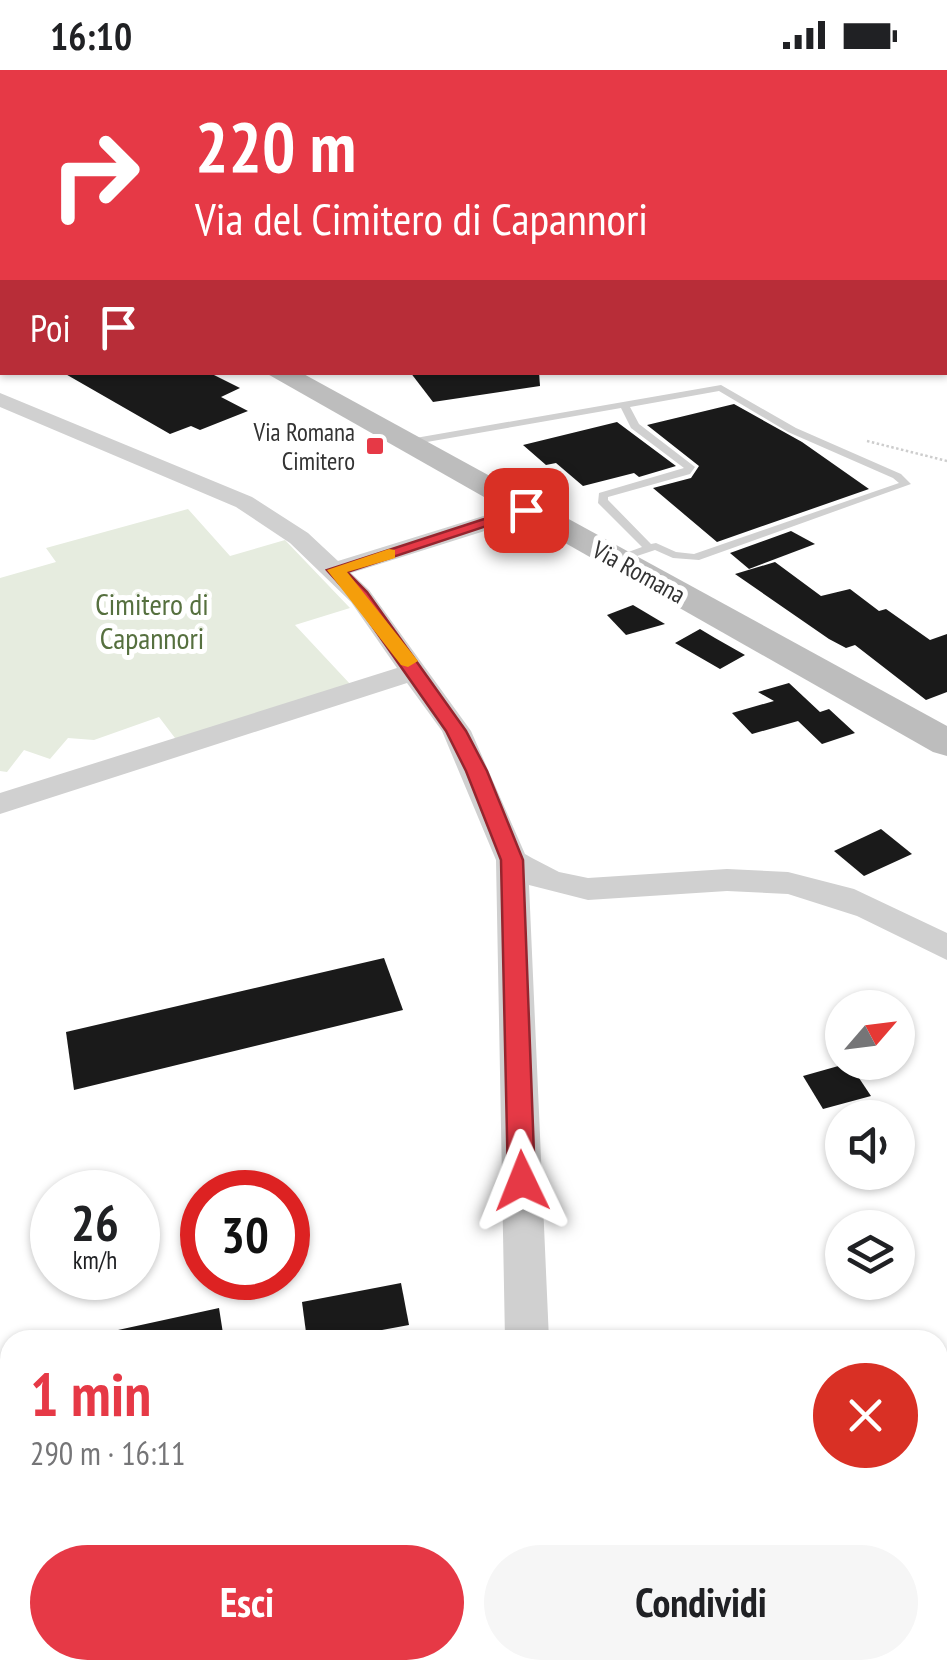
<!DOCTYPE html>
<html lang="it">
<head>
<meta charset="utf-8">
<style>
  body { margin:0; font-family:"PT Sans Narrow",sans-serif; background:#f6f6f6; color:#202124; height:100vh; display:flex; flex-direction:column; font-size:38px; white-space:nowrap }
  * { box-sizing:border-box; margin:0 }
  p { font-size:32px; color:#757577 }
  .icon { flex:none; width:55px; height:55px; fill:none; stroke:currentColor; stroke-width:2; stroke-linecap:round; stroke-linejoin:round }
  .map { position:relative; flex:1; overflow:hidden }
  .side { position:absolute; left:0px; top:1260px; width:948px; height:350px; display:flex; flex-direction:column; background:#fff; border-radius:30px 30px 0 0; box-shadow:0 2px 8px #0004 }
  .side>* { flex:none }
  .guide { position:absolute; left:0px; top:0px; width:948px; height:305px; box-shadow:0 2px 8px #0004; background:#e63946; color:#fff; overflow:hidden }
  .needle { width:65px; rotate:62deg }
  .tools { position:absolute; left:825px; top:920px; display:grid; gap:20px }
  .tools a { display:grid; place-items:center; width:90px; height:90px; border-radius:50%; background:#fff; box-shadow:0 2px 8px #0004; font-size:50px }
  .speed { position:absolute; left:30px; top:1100px; display:flex; gap:20px; font-size:50px; font-weight:700; text-align:center }
  .speed>* { display:grid; place-content:center; width:130px; height:130px; border-radius:50%; background:#fff; box-shadow:0 2px 8px #0004; line-height:1 }
  .speed small { font-size:25px; font-weight:400 }
  .speed .limit { border:15px solid #d22; background:#fff; color:#111 }
  .pin { position:absolute; display:grid; place-items:center; width:85px; height:85px; color:#fff; margin:-42px; border-radius:20px; box-shadow:0 5px 15px #0006 }
  .me { position:absolute; width:110px; margin:-55px; rotate:358deg; stroke-linejoin:round; filter:drop-shadow(0 0 8px #0008) }
  .turn { display:flex; align-items:center; gap:35px; height:210px; padding:0 30px; font-size:45px }
  .turn .icon { width:130px; height:130px; stroke-width:2.5 }
  .turn b { display:block; font-size:70px; line-height:85px }
  .then { display:flex; align-items:center; height:95px; padding:0 30px; background:#0003; gap:20px; font-size:38px }
  .round { display:grid; place-items:center; flex:none; width:105px; height:105px; border-radius:52px; background:#f6f6f6 }
  .headline { display:flex; align-items:center; justify-content:space-between; height:170px; padding:0 30px }
  h1 { font-size:60px; font-weight:700; line-height:75px; color:#e63946 }
  .button { display:flex; gap:20px; margin-top:auto; padding:20px 30px }
  .button a { flex:1; height:115px; border-radius:60px; background:#e63946; color:#fff; font-size:40px; font-weight:700; line-height:115px; text-align:center }
  .button a+a { background:#f6f6f6; color:#202124 }
  .status { display:flex; justify-content:space-between; align-items:center; height:70px; padding:0 50px; background:#fff; direction:ltr }
  .status svg { height:28px; fill:currentColor }
  .map>svg:first-child { display:block }
  .green { fill:#e6ecdf }
  .building { fill:#1a1a1a }
  .lines { fill:none; stroke-linecap:round; stroke-linejoin:round }
  .path { stroke:#cdcdcd; stroke-width:2.5; stroke-dasharray:2.5 2.5; stroke-linecap:butt }
  .lane { fill:#d0d0d0; fill-rule:evenodd }
  .street { fill:#d0d0d0; fill-rule:evenodd }
  .secondary { fill:#bdbdbd; fill-rule:evenodd }
  .route { fill:#e63946; stroke:#96252e; stroke-width:2.5 }
  .slow { fill:#f59e0b }
  .poi-dot { fill:#e63946; stroke:#fff; stroke-width:4 }
  .labels { text-anchor:middle; dominant-baseline:central; stroke-width:10; stroke-linejoin:round; paint-order:stroke }
  .far-poi-label { font-size:25px; fill:#333; stroke:#fff; text-anchor:end }
  .far-street-label { font-size:25px; fill:#333; stroke:#fff }
  .park-label { font-size:30px; fill:#56703f; stroke:#fff }
</style>
</head>
<body>
<div class="status"><b>16:10</b><svg viewBox="0 0 49 12"><path d="M0 12V9h3v3zM5 12V6h3v6zM10 12V3h3v9zM15 12V0h3v12zM26 1h20v11H26zM47 4h2v5h-2z"/></svg></div>
<div class="map">
<svg width="947" height="1610" viewBox="0 0 947 1610">
  <rect width="100%" height="100%" fill="#fff"/>
  <path class="green" d="M 188,439 L 230,486 L 285,470 L 350,538 L 295,555 L 351,615 L 178,672 L 159,647 L 94,670 L 68,668 L 50,689 L 24,680 L 7,702 L 0,701 L 0,508 L 56,492 L 46,478 Z"/>
  <g class="building">
    <path d="M 62,302 L 208,302 L 240,318 L 221,327 L 248,341 L 200,360 L 191,356 L 170,364 Z"/>
    <path d="M 410,302 L 539,302 L 540,316 L 433,332 Z"/>
    <path d="M 734,334 L 802,372 L 869,419 L 717,472 L 653,418 L 691,408 L 699,396 L 647,355 Z"/>
    <path d="M 617,352 L 676,396 L 639,407 L 634,403 L 583,416 L 556,393 L 546,395 L 523,375 Z"/>
    <path d="M 791,461 L 815,474 L 749,499 L 730,483 Z"/>
    <path d="M 775,492 L 821,526 L 850,519 L 879,541 L 886,539 L 930,570 L 947,564 L 947,622 L 926,630 L 855,575 L 846,578 L 829,569 L 735,504 Z"/>
    <path d="M 633,535 L 665,554 L 626,565 L 607,545 Z"/>
    <path d="M 700,559 L 715,568 L 745,585 L 720,599 L 675,573 Z"/>
    <path d="M 789,613 L 820,642 L 829,639 L 855,663 L 822,674 L 798,651 L 752,664 L 732,643 L 774,631 L 758,622 Z"/>
    <path d="M 881,759 L 912,784 L 864,806 L 834,781 Z"/>
    <path d="M 384,888 L 403,940 L 74,1020 L 66,962 Z"/>
    <path d="M 849,993 L 871,1026 L 823,1039 L 803,1006 Z"/>
    <path d="M 401,1213 L 409,1255 L 328,1270 L 307,1270 L 302,1232 Z"/>
    <path d="M 219,1238 L 224,1270 L 120,1270 L 118,1260 Z"/>
  </g>
  <g class="lines">
    <path class="path" d="M 867,371 L 947,391"/>
    <g class="lane">
      <path d="M 254,0 L 261,0 L 263,2 L 257,2 Z"/>
      <rect x="0" y="51" width="2" height="4"/>
      <rect x="0" y="66" width="2" height="4"/>
      <path d="M 721,315 L 796,358 L 901,404 L 911,414 L 699,490 L 673,488 L 655,480 L 616,493 L 612,492 L 612,488 L 642,477 L 598,433 L 599,423 L 684,398 L 631,358 L 621,338 L 404,376 L 399,373 L 404,370 ZM 719,321 L 788,362 L 893,408 L 899,413 L 694,484 L 676,482 L 656,473 L 651,474 L 608,430 L 608,427 L 690,404 L 695,397 L 639,354 L 630,337 Z"/>
    </g>
    <g class="street">
      <path d="M 392,0 L 410,0 L 412,2 L 394,2 Z"/>
      <path d="M 0,323 L 252,427 L 308,463 L 338,491 L 519,435 L 535,435 L 539,440 L 535,445 L 351,503 L 369,520 L 471,661 L 525,784 L 532,788 L 559,802 L 588,808 L 727,799 L 788,802 L 854,819 L 947,863 L 947,890 L 857,846 L 788,824 L 727,821 L 588,830 L 529,815 L 549,1270 L 505,1270 L 496,790 L 442,661 L 407,613 L 0,744 L 0,723 L 397,598 L 351,532 L 290,473 L 236,437 L 0,337 Z"/>
      <path d="M 558,1600 L 610,1600 L 613,1610 L 561,1610 Z"/>
    </g>
    <g class="secondary">
      <rect x="7" y="0" width="18" height="2"/>
      <rect x="945" y="17" width="2" height="12"/>
      <path d="M 264,302 L 300,302 L 947,656 L 947,686 L 933,682 Z"/>
    </g>
  </g>
  <path class="route" d="M 521,437 L 535,440 L 347,502 L 367,522 L 466,661 L 487,701 L 523,790 L 535,1111 L 531,1119 L 522,1123 L 512,1119 L 508,1111 L 501,790 L 466,701 L 446,661 L 354,530 L 327,500 Z"/>
  <path class="slow" d="M 389,479 L 395,480 L 395,488 L 347,502 L 418,591 L 408,597 L 401,595 L 327,500 Z"/>
  <rect class="poi-dot" x="365" y="366" width="20" height="20" rx="5"/>
  <g class="labels">
    <g class="far-poi-label">
      <text x="355" y="362">Via Romana<tspan x="355" dy="29">Cimitero</tspan></text>
    </g>
    <g class="far-street-label">
      <text transform="translate(639 502) rotate(29)">Via Romana</text>
    </g>
    <g class="park-label">
      <text x="152" y="533">Cimitero di<tspan x="152" dy="34">Capannori</tspan></text>
    </g>
  </g>
</svg>
<div class="tools">
<a><svg class="needle" viewBox="-14 -14 28 28"><path d="M0-13l5 13h-10z" fill="#e53935"/><path d="M0 13l5-13h-10z" fill="#757577"/></svg></a>
<a><svg class="icon" aria-label="sound" viewBox="0 0 24 24"><path d="M4 9h4l5-4v14l-5-4H4zM17 9q2 3 0 6"/></svg></a>
<a><svg class="icon" aria-label="layers" viewBox="0 0 24 24"><path d="M12 4l9 5-9 5-9-5zM3 14l9 5 9-5"/></svg></a>
</div>
<div class="speed"><div>26<small>km/h</small></div><div class="limit">30</div></div>
<div class="pin" style="left:526px;top:440px;background:#d93025"><svg class="icon" aria-label="arrive" viewBox="0 0 24 24"><path d="M6 21V4h12l-3 4 3 4H6"/></svg></div>
<svg class="me" style="left:522px;top:1111px" viewBox="-20 -20 40 40"><path d="M0-17L14 15 0 8-14 15z" fill="#e63946" stroke="#fff" stroke-width="4"/></svg>
<div class="guide">
<div class="turn"><svg class="icon" aria-label="right" viewBox="0 0 24 24"><path d="M7 20v-9h11M14 6l5 5-5 5"/></svg><div><b>220 m</b>Via del Cimitero di Capannori</div></div>
<div class="then">Poi<svg class="icon" aria-label="arrive" viewBox="0 0 24 24"><path d="M6 21V4h12l-3 4 3 4H6"/></svg></div>
</div>
<section class="side">
<div class="headline"><div><h1>1 min</h1><p>290 m · 16:11</p></div><a class="round" style="background:#d93025;color:#fff"><svg class="icon" aria-label="close" viewBox="0 0 24 24"><path d="M6 6l12 12M18 6L6 18"/></svg></a></div>
<div class="button"><a>Esci</a><a>Condividi</a></div>
</section>
</div>
</body>
</html>
